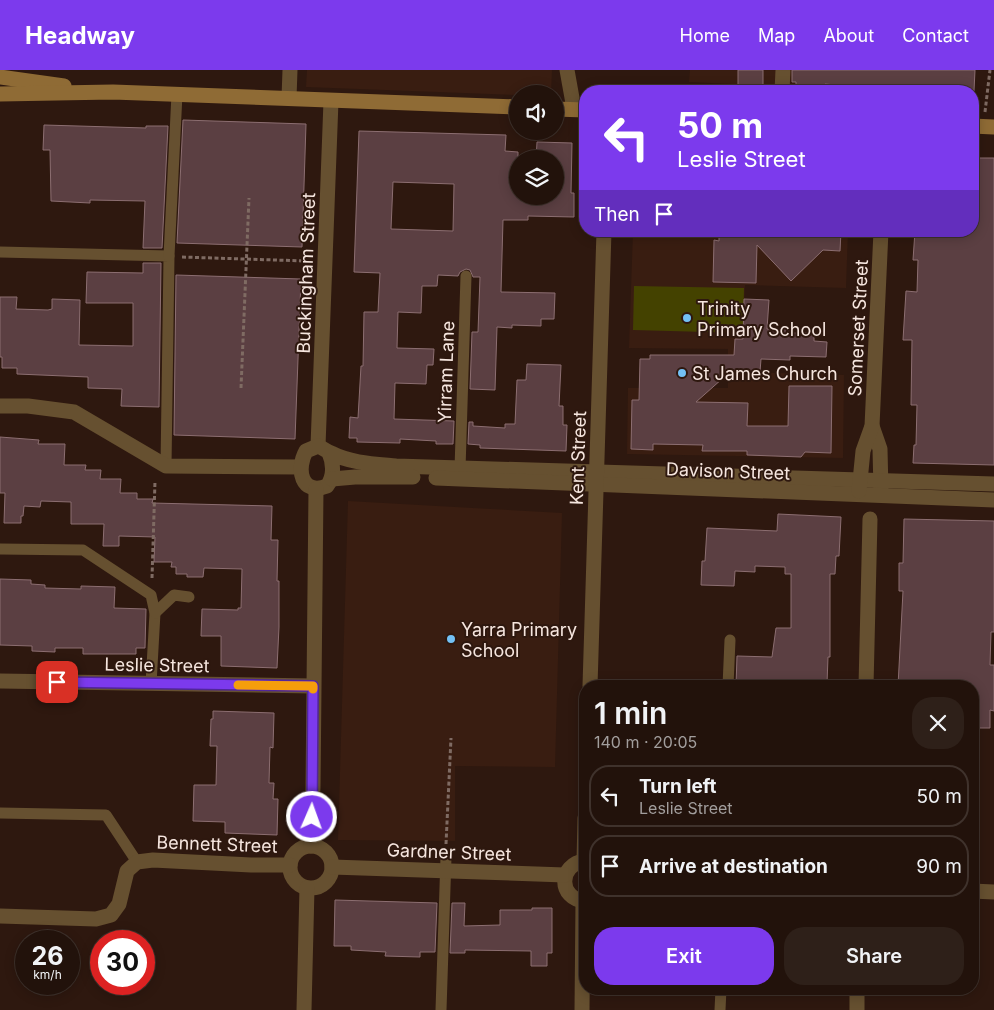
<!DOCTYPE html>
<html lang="en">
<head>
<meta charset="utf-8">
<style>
  body { margin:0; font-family:Inter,sans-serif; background:#2e2019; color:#f1f3f6; height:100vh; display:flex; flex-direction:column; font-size:19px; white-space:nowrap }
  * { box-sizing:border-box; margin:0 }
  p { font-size:16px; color:#a29e9d }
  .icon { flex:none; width:28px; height:28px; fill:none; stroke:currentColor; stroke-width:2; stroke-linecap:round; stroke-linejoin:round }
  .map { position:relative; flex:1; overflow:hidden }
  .details { position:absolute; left:579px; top:610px; width:400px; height:315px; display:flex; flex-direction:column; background:#22120b; border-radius:20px; box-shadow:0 2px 12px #0003,0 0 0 1px #3f322c }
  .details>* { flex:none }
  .banner { position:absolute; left:579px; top:15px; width:400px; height:152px; border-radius:20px; box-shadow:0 2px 12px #0003,0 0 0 1px #3f322c; background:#7c3aed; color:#fff; overflow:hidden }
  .fabs { position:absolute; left:509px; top:15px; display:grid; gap:10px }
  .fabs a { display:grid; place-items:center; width:55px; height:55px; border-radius:50%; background:#22120b; box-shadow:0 2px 12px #0003,0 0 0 1px #3f322c; font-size:25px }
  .speed { position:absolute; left:15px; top:860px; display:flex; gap:10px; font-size:25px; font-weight:700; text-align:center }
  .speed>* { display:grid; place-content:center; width:65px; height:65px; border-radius:50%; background:#22120b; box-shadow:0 2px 12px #0003,0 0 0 1px #3f322c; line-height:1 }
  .speed small { font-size:12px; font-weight:400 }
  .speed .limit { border:8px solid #d22; background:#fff; color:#111 }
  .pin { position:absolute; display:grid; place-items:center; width:42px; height:42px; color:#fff; margin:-21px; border-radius:10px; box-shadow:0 2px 8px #0006 }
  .me { position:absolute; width:55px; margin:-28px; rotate:2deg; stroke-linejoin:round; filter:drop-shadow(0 0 4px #0008) }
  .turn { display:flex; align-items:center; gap:18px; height:105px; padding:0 15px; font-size:22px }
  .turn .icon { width:65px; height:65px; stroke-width:2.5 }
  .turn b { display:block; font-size:35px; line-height:42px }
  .then { display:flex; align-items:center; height:48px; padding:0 15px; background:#0003; gap:10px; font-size:19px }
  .round { display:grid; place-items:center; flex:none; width:52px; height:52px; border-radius:20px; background:#2e2019 }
  .summary { display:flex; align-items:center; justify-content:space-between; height:85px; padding:0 15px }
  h1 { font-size:30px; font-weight:600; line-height:38px }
  .button { display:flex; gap:10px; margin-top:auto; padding:10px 15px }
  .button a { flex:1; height:58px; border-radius:20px; background:#7c3aed; color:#fff; font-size:20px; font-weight:600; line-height:58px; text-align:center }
  .button a+a { background:#2e2019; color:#f1f3f6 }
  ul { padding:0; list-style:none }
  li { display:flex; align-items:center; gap:15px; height:62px; margin:0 10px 8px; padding:0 5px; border:2px solid #3f322c; border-radius:20px }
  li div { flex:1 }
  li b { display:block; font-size:19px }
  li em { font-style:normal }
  header { display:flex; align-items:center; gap:30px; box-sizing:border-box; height:70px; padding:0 25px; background:#7c3aed; color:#fff }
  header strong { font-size:24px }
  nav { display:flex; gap:28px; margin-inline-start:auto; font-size:18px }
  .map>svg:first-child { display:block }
  .built { fill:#391d11 }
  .green { fill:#444200 }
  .building { fill:#5b3f42; stroke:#8c6e71; fill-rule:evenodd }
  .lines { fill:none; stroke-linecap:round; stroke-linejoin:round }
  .path { stroke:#7f6b63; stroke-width:3; stroke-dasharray:4 2.5; stroke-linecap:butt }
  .lane { stroke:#665030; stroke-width:11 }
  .street { stroke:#665030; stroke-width:15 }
  .secondary { stroke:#8f6b35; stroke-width:15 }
  .route-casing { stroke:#51269a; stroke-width:12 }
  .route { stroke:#7c3aed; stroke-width:9 }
  .slow { stroke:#f59e0b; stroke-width:9 }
  .poi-dot { fill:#73c1f5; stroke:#2e180f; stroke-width:2 }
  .labels { text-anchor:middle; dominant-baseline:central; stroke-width:4; stroke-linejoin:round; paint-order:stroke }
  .street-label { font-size:18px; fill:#f6e6df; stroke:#2e180f }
  .poi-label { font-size:18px; fill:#f6e6df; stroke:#2e180f; text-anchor:start }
</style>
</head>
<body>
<header>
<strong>Headway</strong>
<nav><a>Home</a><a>Map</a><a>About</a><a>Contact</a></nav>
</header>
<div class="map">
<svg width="994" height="940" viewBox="0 0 994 940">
  <rect width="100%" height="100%" fill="#2e180f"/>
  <g class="built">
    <path d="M 307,0 L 552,0 L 551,24 L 518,24 L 517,25 L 306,17 Z"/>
    <path d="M 690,0 L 945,0 L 944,21 L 887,21 L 689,12 Z"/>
    <path d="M 633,161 L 848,161 L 846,218 L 745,215 L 741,302 L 844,305 L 843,388 L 627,384 L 628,318 L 728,318 L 728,279 L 629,278 Z"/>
    <path d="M 348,431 L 562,443 L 555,697 L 455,696 L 455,771 L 338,770 Z"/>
  </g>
  <path class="green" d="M 634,216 L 744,218 L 743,263 L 633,260 Z"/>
  <g class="building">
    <path d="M 738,0 L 763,0 L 763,18 L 738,17 Z"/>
    <path d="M 792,0 L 975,0 L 974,21 L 883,21 L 856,19 L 857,17 L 825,14 L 825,18 L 812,17 L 811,21 L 796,21 L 796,12 L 792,12 Z"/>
    <path d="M 183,50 L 306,54 L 302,177 L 177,173 Z"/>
    <path d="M 44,55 L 146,58 L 146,56 L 168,56 L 162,178 L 143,178 L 145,131 L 90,130 L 90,133 L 51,131 L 50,80 L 43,80 Z"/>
    <path d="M 359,61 L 506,65 L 505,81 L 518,82 L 518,126 L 555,126 L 555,89 L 536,89 L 537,72 L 572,73 L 571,123 L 574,123 L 574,147 L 528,146 L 528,150 L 503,150 L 501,222 L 555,223 L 554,249 L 541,249 L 541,256 L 512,255 L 512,258 L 497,257 L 495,320 L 470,319 L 472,262 L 478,262 L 480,207 L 473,207 L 470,200 L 466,199 L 460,202 L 458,206 L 438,205 L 437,216 L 422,216 L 421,243 L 398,242 L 397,278 L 434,279 L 433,295 L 427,295 L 426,314 L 395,313 L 394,349 L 454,351 L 453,374 L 436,374 L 436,371 L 400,369 L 400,373 L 357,372 L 357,368 L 349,368 L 350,347 L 358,348 L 361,296 L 363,296 L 364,242 L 378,242 L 379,222 L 380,203 L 354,202 ZM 393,112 L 454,114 L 453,161 L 391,159 Z"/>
    <path d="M 978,88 L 994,88 L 994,395 L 913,393 L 914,375 L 916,375 L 917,335 L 911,335 L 912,270 L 903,270 L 906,221 L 917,222 L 918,190 L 913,190 L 915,161 L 972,161 L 972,91 L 978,91 Z"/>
    <path d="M 719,161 L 841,161 L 840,181 L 823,180 L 791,211 L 757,175 L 756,213 L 713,212 L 714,170 L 719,171 Z"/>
    <path d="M 143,193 L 161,193 L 159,337 L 121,336 L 122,319 L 88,318 L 88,307 L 17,304 L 17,298 L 2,298 L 2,287 L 0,287 L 0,227 L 17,227 L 16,239 L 48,240 L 52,239 L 52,229 L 80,230 L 79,275 L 133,276 L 133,233 L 86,233 L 87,202 L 143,203 Z"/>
    <path d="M 176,205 L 301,209 L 295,369 L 174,365 Z"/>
    <path d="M 744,229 L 769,230 L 767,259 L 792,260 L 792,263 L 814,263 L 814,271 L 827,272 L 826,287 L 790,286 L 790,290 L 761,289 L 760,302 L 731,301 L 696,332 L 748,333 L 747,356 L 788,356 L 789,316 L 832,316 L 831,383 L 805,382 L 801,387 L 747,385 L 747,381 L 702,381 L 703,375 L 653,374 L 653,380 L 631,379 L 632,330 L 639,330 L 640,289 L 650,289 L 650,285 L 734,285 L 735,269 L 743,269 Z"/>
    <path d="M 527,294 L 561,295 L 559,336 L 563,336 L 563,355 L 567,355 L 566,381 L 480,378 L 480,375 L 468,374 L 469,352 L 473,352 L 473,356 L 505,358 L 505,354 L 515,354 L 517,310 L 526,310 Z"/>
    <path d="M 0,367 L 39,370 L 38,374 L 65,374 L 64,395 L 86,395 L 85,400 L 101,400 L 100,409 L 121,409 L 120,423 L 137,423 L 137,429 L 153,429 L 152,433 L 272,436 L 271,470 L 278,470 L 277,511 L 279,511 L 279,557 L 277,598 L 221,596 L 221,566 L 201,566 L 202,539 L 238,540 L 238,538 L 241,538 L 242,499 L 204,498 L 203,507 L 187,507 L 187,504 L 176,504 L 176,497 L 171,497 L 172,492 L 154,492 L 155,467 L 119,466 L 119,476 L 103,476 L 104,454 L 71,454 L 71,432 L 41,431 L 40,437 L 24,436 L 23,446 L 21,446 L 21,453 L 4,453 L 5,423 L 0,423 Z"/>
    <path d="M 778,444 L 841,447 L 839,486 L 836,486 L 835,504 L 830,504 L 830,587 L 828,587 L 827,614 L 825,614 L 825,616 L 736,616 L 737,586 L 772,587 L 776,558 L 791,558 L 791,504 L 785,504 L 785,497 L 755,496 L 755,502 L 735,501 L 734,516 L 701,515 L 702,491 L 705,491 L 707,458 L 777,461 Z"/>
    <path d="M 904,449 L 994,451 L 994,562 L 991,562 L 990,595 L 994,595 L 994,641 L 990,640 L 990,658 L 972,658 L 973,616 L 898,616 L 903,521 L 899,521 L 899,493 L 903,493 Z"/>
    <path d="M 0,509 L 31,510 L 31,514 L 45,515 L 45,518 L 81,519 L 81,516 L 115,517 L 114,538 L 146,539 L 145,578 L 136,578 L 136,584 L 83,584 L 83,578 L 55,578 L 55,582 L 32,581 L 32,576 L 0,575 Z"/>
    <path d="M 213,641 L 274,643 L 273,678 L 270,677 L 269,713 L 274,713 L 273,729 L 278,729 L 277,765 L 225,763 L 225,752 L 193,751 L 194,715 L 216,715 L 217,676 L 210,676 L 211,649 L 213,649 Z"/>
    <path d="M 335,830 L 437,833 L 435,882 L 420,882 L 420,887 L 385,886 L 386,882 L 351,880 L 351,876 L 334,876 Z"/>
    <path d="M 452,833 L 465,833 L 464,856 L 500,855 L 500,840 L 532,840 L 532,838 L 552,838 L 552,883 L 547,883 L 547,896 L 531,896 L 531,881 L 465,880 L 465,883 L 450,883 Z"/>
  </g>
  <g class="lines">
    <g class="path">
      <path d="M 985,42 L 990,0"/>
      <path d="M 182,187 L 306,191"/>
      <path d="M 241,318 L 249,128"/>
      <path d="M 152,508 L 155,411"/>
      <path d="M 446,774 L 451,668"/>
    </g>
    <g class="lane">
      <path d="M 0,182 L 169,186 L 166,396"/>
      <path d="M 169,186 L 177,24"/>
      <path d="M 460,399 L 466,206"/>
      <path d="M 0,479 L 83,480 L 151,525 L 155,543 L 151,614"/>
      <path d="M 155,543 L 174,525 L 189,527"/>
      <path d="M 728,616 L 730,570"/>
      <path d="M 0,743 L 106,745 L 137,792"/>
      <path d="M 441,940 L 446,787"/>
      <path d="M 720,940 L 721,919"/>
    </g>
    <g class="street">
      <path d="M 567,0 L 574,39"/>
      <path d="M 782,21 L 783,0"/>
      <path d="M 289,28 L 290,0"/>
      <path d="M 0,336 L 28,336 L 74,342 L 166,396 L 301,397"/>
      <path d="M 872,356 L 880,379 L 881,421"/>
      <path d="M 318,376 L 331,31"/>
      <path d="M 329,383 C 334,394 334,407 327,416 C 301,426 296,399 306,381 L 318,376 C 323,378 326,381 331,383 C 350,393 375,394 396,396 L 994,414"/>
      <path d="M 436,408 L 994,430"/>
      <path d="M 332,409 L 355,407 L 413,407"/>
      <path d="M 859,421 L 863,381 L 872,356 L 881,161"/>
      <path d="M 0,611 L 313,616"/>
      <path d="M 590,616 L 604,161"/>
      <path d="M 866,616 L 870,449"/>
      <circle cx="311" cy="797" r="21"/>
      <path d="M 311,776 L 313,717 L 316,419"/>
      <path d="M 584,791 L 585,748"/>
      <path d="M 585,791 C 558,794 558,829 585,831"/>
      <path d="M 332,797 L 565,805"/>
      <path d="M 972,821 L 994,822"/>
      <path d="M 0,846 L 96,849 L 111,845 L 119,834 L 127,801 L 137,792 L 153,790 L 251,795 L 290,795"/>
      <path d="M 304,940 L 307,818"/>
      <path d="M 582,940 L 583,832"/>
      <path d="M 857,940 L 857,919"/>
    </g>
    <g class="secondary">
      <path d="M 0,7 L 64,16"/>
      <path d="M 0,24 L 113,22 L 518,37"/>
      <path d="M 555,39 L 585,40"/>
      <path d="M 972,56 L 994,57"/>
    </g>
  </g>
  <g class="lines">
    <g class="route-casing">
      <path id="route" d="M 57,612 L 313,616 L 312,747"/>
    </g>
    <use href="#route" class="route"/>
    <path class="slow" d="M 238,615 L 313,616 L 313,619"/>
  </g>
  <g class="poi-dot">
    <circle cx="687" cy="248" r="5"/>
    <circle cx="682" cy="303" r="5"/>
    <circle cx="451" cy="569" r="5"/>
  </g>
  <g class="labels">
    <g class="street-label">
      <text transform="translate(306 203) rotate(-88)">Buckingham Street</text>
      <text transform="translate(858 258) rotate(-87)">Somerset Street</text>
      <text transform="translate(446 302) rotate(-88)">Yirram Lane</text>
      <text transform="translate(578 388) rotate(-88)">Kent Street</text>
      <text transform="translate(728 401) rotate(2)">Davison Street</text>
      <text transform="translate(157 595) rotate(1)">Leslie Street</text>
      <text transform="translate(217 774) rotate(2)">Bennett Street</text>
      <text transform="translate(449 782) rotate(2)">Gardner Street</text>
    </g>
    <g class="poi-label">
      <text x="697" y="238">Trinity<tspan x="697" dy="21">Primary School</tspan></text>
      <text x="692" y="303">St James Church</text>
      <text x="461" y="559">Yarra Primary<tspan x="461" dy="21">School</tspan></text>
    </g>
  </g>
</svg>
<div class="fabs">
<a><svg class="icon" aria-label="sound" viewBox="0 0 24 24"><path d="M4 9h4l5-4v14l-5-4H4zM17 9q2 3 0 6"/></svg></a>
<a><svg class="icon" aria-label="layers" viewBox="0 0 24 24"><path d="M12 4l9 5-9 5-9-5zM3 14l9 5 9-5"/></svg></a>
</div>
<div class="speed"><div>26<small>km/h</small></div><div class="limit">30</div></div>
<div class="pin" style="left:57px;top:612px;background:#d93025"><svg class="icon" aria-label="arrive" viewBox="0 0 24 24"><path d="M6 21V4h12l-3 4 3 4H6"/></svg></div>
<svg class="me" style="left:312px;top:747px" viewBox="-20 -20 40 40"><circle r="17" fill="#7c3aed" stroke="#fff" stroke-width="3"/><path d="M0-11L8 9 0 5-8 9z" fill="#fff"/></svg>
<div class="banner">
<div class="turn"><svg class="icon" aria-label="left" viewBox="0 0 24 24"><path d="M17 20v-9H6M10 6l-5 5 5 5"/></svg><div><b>50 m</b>Leslie Street</div></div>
<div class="then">Then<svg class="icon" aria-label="arrive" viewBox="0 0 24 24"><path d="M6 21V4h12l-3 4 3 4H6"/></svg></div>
</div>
<section class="details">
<div class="summary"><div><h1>1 min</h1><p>140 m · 20:05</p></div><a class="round"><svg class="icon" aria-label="close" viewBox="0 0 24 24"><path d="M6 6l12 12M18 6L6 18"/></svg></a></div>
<ul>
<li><svg class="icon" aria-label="left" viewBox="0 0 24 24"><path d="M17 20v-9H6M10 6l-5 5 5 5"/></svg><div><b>Turn left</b><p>Leslie Street</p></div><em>50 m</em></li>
<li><svg class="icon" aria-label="arrive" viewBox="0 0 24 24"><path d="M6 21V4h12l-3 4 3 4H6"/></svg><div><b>Arrive at destination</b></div><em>90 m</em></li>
</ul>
<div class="button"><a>Exit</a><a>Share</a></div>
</section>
</div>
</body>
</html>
